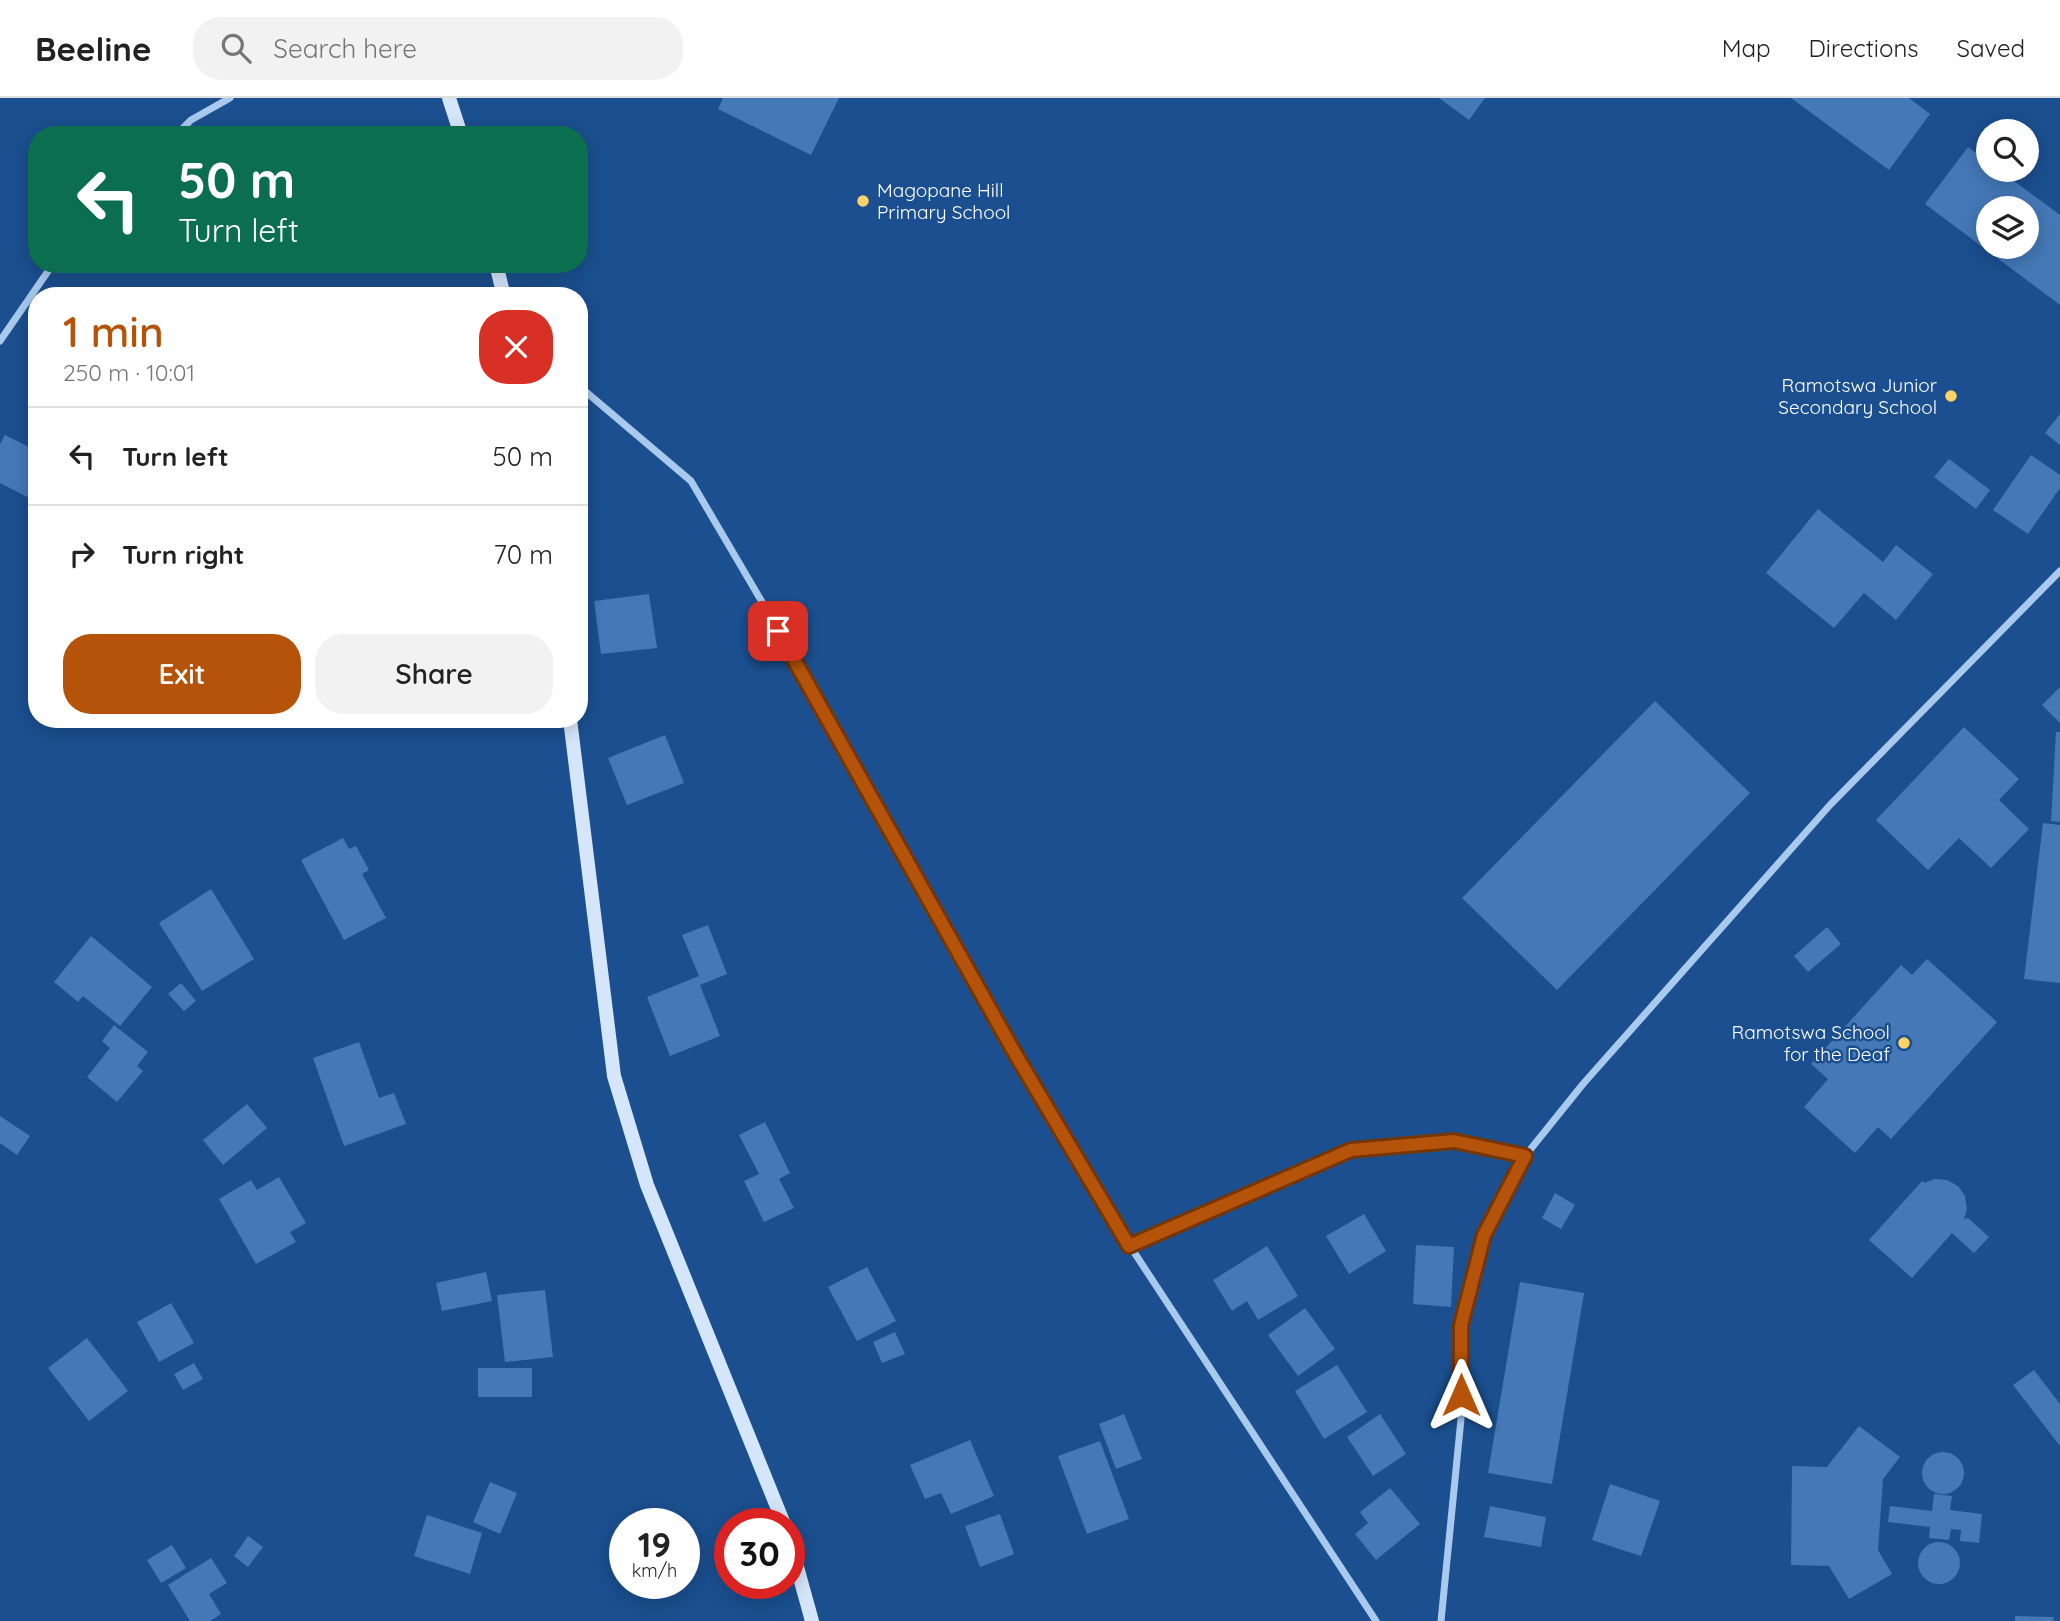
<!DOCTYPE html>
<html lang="en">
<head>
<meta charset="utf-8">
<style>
  body { margin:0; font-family:Quicksand,sans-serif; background:#f2f2f2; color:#222; height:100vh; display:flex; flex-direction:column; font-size:26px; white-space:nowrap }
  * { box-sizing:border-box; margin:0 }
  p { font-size:23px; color:#767676 }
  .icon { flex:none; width:38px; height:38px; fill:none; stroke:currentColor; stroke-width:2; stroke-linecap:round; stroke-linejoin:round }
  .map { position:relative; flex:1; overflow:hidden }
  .side { position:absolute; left:28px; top:189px; width:560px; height:441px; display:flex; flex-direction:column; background:#fff; border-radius:28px; box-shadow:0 4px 18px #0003 }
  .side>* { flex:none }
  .hud { position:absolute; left:28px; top:28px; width:560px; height:147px; border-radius:28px; box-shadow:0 4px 18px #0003; background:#0b6e4f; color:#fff; overflow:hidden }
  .tools { position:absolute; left:1976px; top:21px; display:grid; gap:14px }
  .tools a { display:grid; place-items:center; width:63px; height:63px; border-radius:50%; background:#fff; box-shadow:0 4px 18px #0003; font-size:35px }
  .speed { position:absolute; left:609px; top:1410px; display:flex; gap:14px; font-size:35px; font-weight:700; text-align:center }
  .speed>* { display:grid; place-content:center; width:91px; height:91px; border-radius:50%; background:#fff; box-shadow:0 4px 18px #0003; line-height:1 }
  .speed small { font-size:18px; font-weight:400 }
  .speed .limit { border:10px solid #d22; background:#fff; color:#111 }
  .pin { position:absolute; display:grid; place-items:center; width:60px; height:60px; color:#fff; margin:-30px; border-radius:14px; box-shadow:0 4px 10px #0006 }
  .me { position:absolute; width:77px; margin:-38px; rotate:0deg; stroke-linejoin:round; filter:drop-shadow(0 0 5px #0008) }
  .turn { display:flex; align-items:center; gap:24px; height:147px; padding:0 35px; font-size:32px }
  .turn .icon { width:91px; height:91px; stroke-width:2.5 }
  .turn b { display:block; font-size:49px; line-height:60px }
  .round { display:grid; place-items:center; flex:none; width:74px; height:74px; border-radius:28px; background:#f2f2f2 }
  .headline { display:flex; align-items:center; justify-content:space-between; height:119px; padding:0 35px }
  h1 { font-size:42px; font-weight:600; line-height:52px; color:#b45309 }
  .cta { display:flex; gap:14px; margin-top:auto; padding:14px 35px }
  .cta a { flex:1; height:80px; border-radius:28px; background:#b45309; color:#fff; font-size:28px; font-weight:600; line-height:80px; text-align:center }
  .cta a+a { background:#f2f2f2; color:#222 }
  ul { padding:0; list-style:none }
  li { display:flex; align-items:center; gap:21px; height:98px; padding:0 35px; border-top:2px solid #e0e0e0 }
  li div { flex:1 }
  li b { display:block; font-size:26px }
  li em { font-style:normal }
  header { display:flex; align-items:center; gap:42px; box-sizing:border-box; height:98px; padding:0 35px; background:#fff; border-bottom:2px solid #e0e0e0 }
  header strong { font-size:33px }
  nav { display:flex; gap:38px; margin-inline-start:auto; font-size:24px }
  .search { width:490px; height:63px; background:#f2f2f2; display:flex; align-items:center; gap:18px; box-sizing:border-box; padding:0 24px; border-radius:28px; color:#767676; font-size:26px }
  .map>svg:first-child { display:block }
  .building { fill:#4478b7; fill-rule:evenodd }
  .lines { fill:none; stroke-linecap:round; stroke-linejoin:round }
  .street { stroke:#a9c9ee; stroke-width:7 }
  .secondary { stroke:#d6e6fa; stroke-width:14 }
  .route-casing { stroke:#753606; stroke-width:18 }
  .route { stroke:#b45309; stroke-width:12 }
  .poi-dot { fill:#ffd166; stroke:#1b4f8f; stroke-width:2.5 }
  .labels { text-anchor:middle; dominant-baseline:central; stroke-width:5; stroke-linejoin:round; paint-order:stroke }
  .poi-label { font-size:19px; fill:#fff; stroke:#1b4f8f; text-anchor:end }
</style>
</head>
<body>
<header>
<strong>Beeline</strong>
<div class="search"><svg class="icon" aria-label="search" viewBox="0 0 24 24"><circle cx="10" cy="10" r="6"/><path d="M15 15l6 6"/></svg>Search here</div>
<nav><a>Map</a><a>Directions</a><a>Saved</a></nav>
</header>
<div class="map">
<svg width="2060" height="1523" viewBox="0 0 2060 1523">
  <rect width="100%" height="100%" fill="#1b4f8f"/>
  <g class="building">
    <path d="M 723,0 L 839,0 L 811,57 L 718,11 Z"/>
    <path d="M 1439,0 L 1485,0 L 1469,22 Z"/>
    <path d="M 1791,0 L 1909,0 L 1930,16 L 1889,72 Z"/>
    <path d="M 1968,49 L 1988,63 L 1988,72 L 1999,72 L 2060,117 L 2060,207 L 1925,106 ZM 1988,110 L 2026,110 L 2026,149 L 1988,149 Z"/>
    <path d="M 2060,316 L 2060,347 L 2045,335 Z"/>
    <path d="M 5,337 L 37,353 L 37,404 L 0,385 L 0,346 Z"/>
    <path d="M 2031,357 L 2060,377 L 2060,390 L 2028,436 L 1993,412 Z"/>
    <path d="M 1949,361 L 1990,392 L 1976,411 L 1934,379 Z"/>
    <path d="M 1818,411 L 1883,464 L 1896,447 L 1933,476 L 1896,522 L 1864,495 L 1834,530 L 1766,475 Z"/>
    <path d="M 649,496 L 657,550 L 601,556 L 594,503 Z"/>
    <path d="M 2060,589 L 2060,625 L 2042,607 Z"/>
    <path d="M 1655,603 L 1750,695 L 1557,892 L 1462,800 Z"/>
    <path d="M 1964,629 L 2019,681 L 1999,702 L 2029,731 L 1991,770 L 1959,740 L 1928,772 L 1876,722 Z"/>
    <path d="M 2056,634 L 2060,634 L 2060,724 L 2051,723 Z"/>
    <path d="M 665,637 L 684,685 L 627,707 L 608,660 Z"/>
    <path d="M 2043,725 L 2060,727 L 2060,885 L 2024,881 Z"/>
    <path d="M 343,740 L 349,751 L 356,748 L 369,772 L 362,776 L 386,820 L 344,842 L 301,762 Z"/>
    <path d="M 211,791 L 254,861 L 202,893 L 159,825 Z"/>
    <path d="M 708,827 L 727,876 L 700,887 L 720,938 L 670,958 L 647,899 L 699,878 L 682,837 Z"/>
    <path d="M 1827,829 L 1841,846 L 1808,874 L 1794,858 Z"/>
    <path d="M 91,838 L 152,889 L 120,928 L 83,898 L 78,904 L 54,884 Z"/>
    <path d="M 1927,861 L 1997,924 L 1891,1041 L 1878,1029 L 1855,1055 L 1804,1009 L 1828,981 L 1811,966 L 1901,867 L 1912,877 Z"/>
    <path d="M 181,885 L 196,903 L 184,913 L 168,896 Z"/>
    <path d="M 114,927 L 148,954 L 137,968 L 143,973 L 117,1004 L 87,979 L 110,950 L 102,943 Z"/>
    <path d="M 359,944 L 379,1000 L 394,995 L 406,1026 L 344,1048 L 313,960 Z"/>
    <path d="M 247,1006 L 267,1030 L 223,1067 L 203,1042 Z"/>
    <path d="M 0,1018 L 30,1038 L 17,1057 L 0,1045 Z"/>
    <path d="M 765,1024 L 790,1075 L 779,1081 L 794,1110 L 764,1124 L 744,1083 L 759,1076 L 739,1037 Z"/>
    <path d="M 279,1079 L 306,1125 L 290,1134 L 296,1144 L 256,1166 L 219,1101 L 251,1082 L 257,1092 Z"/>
    <path d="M 1934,1081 L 1947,1082 L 1958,1088 L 1965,1098 L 1967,1111 L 1964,1121 L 1968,1120 L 1989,1139 L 1974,1155 L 1952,1135 L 1912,1180 L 1869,1142 L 1922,1083 L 1925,1085 Z"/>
    <path d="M 1555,1095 L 1575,1107 L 1561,1131 L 1542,1120 Z"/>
    <path d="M 1364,1116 L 1386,1153 L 1349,1176 L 1326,1138 Z"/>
    <path d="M 1416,1147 L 1454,1149 L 1451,1209 L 1413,1206 Z"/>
    <path d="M 1267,1148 L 1298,1198 L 1258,1222 L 1247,1203 L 1232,1213 L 1213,1182 Z"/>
    <path d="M 867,1169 L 896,1223 L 857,1243 L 828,1189 Z"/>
    <path d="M 486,1174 L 492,1203 L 442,1213 L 436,1185 Z"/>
    <path d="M 1520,1184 L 1584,1195 L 1552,1386 L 1488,1375 Z"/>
    <path d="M 545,1192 L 553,1259 L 505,1264 L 497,1197 Z"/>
    <path d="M 171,1205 L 194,1245 L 159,1264 L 137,1224 Z"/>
    <path d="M 1305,1210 L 1335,1251 L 1298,1278 L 1268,1237 Z"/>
    <path d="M 895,1234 L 905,1256 L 882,1265 L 873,1244 Z"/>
    <path d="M 87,1240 L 128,1293 L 89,1323 L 48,1270 Z"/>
    <path d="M 194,1265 L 203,1281 L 183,1292 L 174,1276 Z"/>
    <path d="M 1337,1267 L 1367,1314 L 1324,1341 L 1295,1293 Z"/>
    <rect x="478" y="1270" width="54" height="29"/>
    <path d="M 2034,1272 L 2060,1306 L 2060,1348 L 2013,1287 Z"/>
    <path d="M 1124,1316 L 1142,1361 L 1116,1371 L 1099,1326 Z"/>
    <path d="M 1380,1316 L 1406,1356 L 1373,1378 L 1347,1339 Z"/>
    <path d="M 1859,1328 L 1900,1359 L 1883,1381 L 1878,1452 L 1892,1476 L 1849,1501 L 1829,1468 L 1791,1467 L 1792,1368 L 1827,1369 Z"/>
    <path d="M 970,1342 L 994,1398 L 951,1416 L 941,1395 L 925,1401 L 910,1367 Z"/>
    <path d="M 1100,1343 L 1129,1421 L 1087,1436 L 1058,1358 Z"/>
    <circle cx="1943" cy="1375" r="21"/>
    <path d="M 490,1384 L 517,1395 L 500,1436 L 473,1424 Z"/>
    <path d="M 1610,1386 L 1660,1403 L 1641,1458 L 1592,1442 Z"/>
    <path d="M 1390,1390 L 1420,1426 L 1376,1462 L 1355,1436 L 1368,1425 L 1360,1414 Z"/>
    <path d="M 1934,1396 L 1952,1398 L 1950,1412 L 1982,1416 L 1979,1445 L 1960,1443 L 1961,1432 L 1951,1431 L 1949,1442 L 1929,1440 L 1930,1429 L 1888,1424 L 1890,1408 L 1932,1413 Z"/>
    <path d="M 1490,1408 L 1546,1419 L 1541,1449 L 1484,1439 Z"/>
    <path d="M 1000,1416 L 1014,1456 L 980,1469 L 965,1428 Z"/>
    <path d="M 427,1417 L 482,1435 L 470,1476 L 414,1458 Z"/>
    <path d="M 248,1438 L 263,1449 L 248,1469 L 234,1458 Z"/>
    <circle cx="1939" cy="1465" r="21"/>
    <path d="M 172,1447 L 186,1470 L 161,1485 L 147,1462 Z"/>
    <path d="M 211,1460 L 227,1485 L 209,1496 L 221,1516 L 210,1523 L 190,1523 L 168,1487 Z"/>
    <path d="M 2015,1518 L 2054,1519 L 2053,1523 L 2015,1523 Z"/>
  </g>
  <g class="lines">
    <g class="street">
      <path d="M 176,37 L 191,22 L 230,0"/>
      <path d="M 0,243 L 53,166"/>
      <path d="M 579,288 L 691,383 L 765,509 L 1013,952 L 1130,1148 L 1376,1523"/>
      <path d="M 1130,1148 L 1351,1052 L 1454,1043 L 1525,1058"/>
      <path d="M 1441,1523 L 1461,1321 L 1461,1227 L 1484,1137 L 1525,1058 L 1583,986 L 1830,707 L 2060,473"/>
    </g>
    <g class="secondary">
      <path d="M 449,0 L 461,37"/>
      <path d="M 496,166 L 504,198"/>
      <path d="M 570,621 L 614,978 L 647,1087 L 784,1426"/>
      <path d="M 789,1440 L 812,1523"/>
    </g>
  </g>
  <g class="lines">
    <g class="route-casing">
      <path id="route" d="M 778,533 L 1013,952 L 1129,1148 L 1351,1052 L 1454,1043 L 1525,1058 L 1484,1137 L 1461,1227 L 1461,1297"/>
    </g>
    <use href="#route" class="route"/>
  </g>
  <g class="poi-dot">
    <circle cx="863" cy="103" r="7"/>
    <circle cx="1951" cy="298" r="7"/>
    <circle cx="1904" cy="945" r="7"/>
  </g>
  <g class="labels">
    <g class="poi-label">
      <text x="877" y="92" text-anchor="start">Magopane Hill<tspan x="877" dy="22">Primary School</tspan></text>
      <text x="1937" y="287">Ramotswa Junior<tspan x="1937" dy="22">Secondary School</tspan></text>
      <text x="1890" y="934">Ramotswa School<tspan x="1890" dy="22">for the Deaf</tspan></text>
    </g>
  </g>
</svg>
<div class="tools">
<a><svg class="icon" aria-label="search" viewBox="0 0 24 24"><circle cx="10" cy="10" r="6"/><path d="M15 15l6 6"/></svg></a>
<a><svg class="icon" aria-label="layers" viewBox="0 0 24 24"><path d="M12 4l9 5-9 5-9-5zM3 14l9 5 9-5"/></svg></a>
</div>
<div class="speed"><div>19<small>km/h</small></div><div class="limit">30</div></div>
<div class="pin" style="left:778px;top:533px;background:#d93025"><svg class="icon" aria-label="arrive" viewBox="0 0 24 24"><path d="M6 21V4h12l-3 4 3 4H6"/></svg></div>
<svg class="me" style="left:1461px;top:1297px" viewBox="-20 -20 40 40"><path d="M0-17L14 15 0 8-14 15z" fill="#b45309" stroke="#fff" stroke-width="4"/></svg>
<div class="hud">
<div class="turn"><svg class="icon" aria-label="left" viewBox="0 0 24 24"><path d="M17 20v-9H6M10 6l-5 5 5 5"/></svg><div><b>50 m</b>Turn left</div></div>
</div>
<section class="side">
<div class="headline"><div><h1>1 min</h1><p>250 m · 10:01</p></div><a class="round" style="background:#d93025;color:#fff"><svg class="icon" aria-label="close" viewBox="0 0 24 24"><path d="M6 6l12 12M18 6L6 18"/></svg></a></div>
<ul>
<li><svg class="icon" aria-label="left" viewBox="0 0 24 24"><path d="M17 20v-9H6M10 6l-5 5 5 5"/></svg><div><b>Turn left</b></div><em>50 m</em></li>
<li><svg class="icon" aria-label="right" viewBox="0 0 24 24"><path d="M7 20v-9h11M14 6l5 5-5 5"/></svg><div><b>Turn right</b></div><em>70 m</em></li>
</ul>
<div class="cta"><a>Exit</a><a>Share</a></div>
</section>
</div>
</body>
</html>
